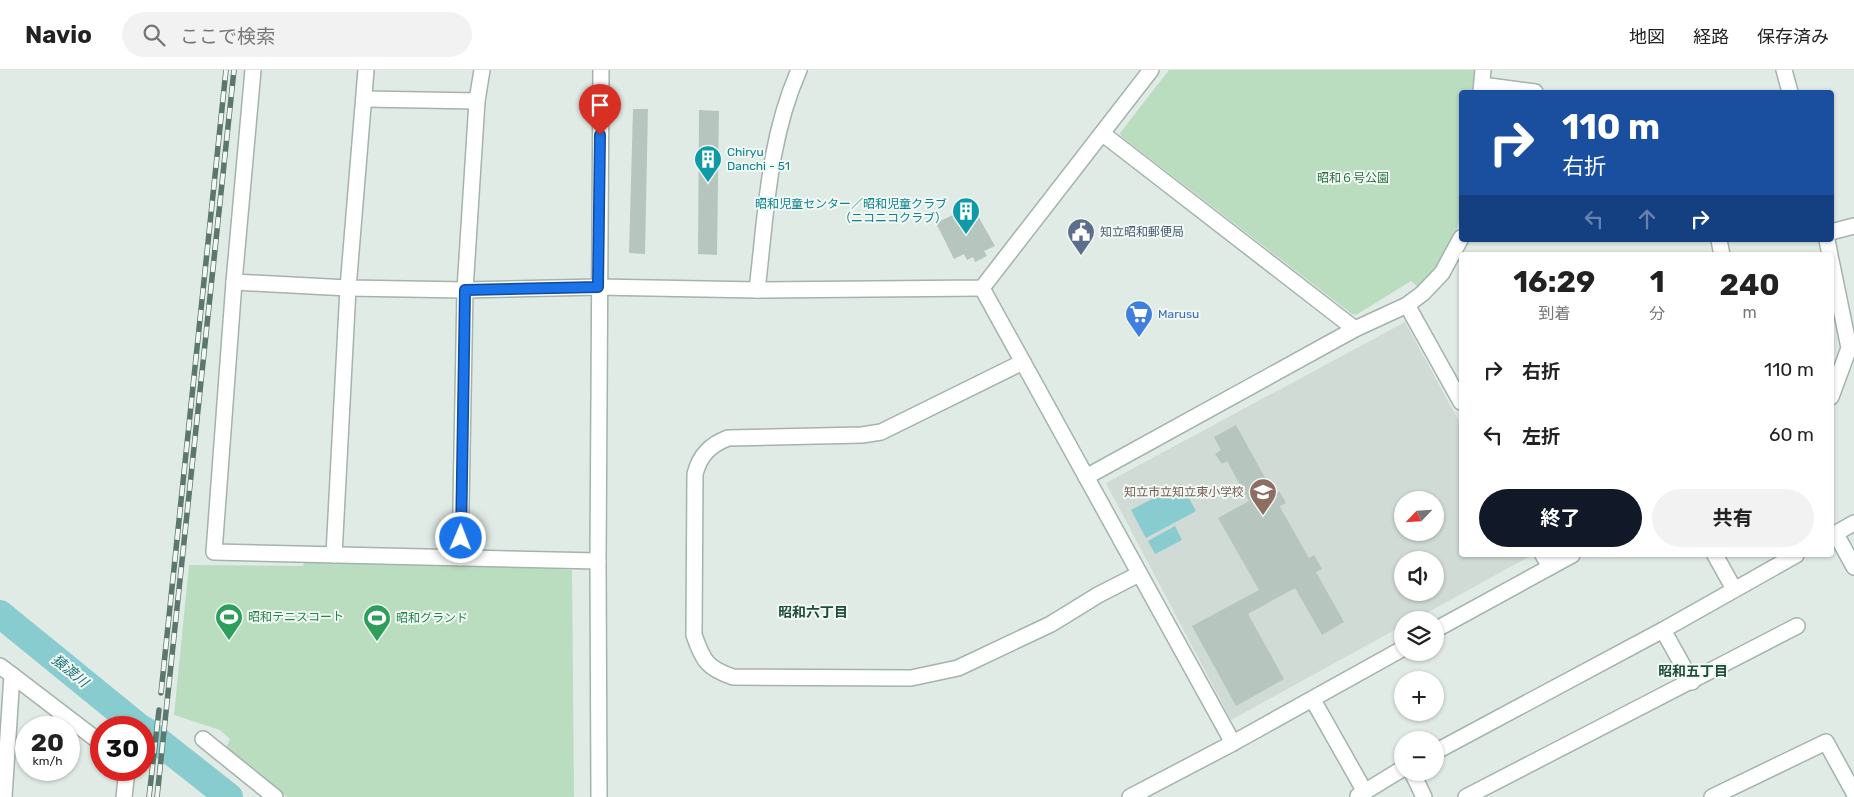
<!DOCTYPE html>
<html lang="ja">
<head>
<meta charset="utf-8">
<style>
  body { margin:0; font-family:Rubik,"Noto Sans JP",sans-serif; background:#f2f2f2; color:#222; height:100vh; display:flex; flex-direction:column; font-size:19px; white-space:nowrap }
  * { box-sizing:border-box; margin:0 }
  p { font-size:16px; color:#767676 }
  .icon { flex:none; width:28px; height:28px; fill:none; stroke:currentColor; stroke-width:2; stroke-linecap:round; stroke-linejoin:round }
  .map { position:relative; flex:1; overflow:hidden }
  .drawer { position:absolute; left:1459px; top:182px; width:375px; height:305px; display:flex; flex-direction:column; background:#fff; border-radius:5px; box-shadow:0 1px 4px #0004 }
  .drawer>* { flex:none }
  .hud { position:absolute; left:1459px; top:20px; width:375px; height:152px; border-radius:5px; box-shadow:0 1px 4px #0004; background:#1a4fa0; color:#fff; overflow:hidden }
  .needle { width:32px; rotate:245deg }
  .fabs { position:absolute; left:1394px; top:421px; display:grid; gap:10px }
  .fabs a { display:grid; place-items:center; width:50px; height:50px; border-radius:50%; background:#fff; box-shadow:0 1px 4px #0004; font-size:25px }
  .speed { position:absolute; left:15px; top:646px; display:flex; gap:10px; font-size:25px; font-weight:700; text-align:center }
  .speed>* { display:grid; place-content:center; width:65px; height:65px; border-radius:50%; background:#fff; box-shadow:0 1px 4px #0004; line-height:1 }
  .speed small { font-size:12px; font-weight:400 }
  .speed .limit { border:8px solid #d22; background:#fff; color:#111 }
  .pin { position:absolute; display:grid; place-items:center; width:42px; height:42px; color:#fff; margin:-51px -21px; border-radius:50% 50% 50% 0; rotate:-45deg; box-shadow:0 0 5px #0007 }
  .pin .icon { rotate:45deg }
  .me { position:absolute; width:55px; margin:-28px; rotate:1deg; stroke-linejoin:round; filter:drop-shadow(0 0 4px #0008) }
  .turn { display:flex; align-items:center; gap:18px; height:105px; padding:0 20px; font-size:22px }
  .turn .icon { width:65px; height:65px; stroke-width:2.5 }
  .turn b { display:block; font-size:35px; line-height:42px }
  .lanes { display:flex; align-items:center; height:48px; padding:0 20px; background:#0003; justify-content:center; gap:25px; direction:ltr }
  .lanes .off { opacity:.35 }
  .eta { display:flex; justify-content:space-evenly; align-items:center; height:85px; text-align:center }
  .eta b { font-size:30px; font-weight:700; line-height:35px }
  .cta { display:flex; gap:10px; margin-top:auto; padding:10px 20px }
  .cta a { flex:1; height:58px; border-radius:30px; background:#111827; color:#fff; font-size:20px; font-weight:700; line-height:58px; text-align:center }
  .cta a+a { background:#f2f2f2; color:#222 }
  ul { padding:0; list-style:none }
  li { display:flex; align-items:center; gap:15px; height:65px; padding:0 20px }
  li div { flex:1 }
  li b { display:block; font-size:19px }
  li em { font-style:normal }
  header { display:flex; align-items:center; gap:30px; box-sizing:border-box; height:70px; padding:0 25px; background:#fff; border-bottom:1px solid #e0e0e0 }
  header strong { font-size:24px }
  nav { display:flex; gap:28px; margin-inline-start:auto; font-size:18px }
  .search { width:350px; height:45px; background:#f2f2f2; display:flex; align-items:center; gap:12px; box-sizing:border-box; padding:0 18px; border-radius:28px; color:#767676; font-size:19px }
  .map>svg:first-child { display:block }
  .built { fill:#cfdbd4; fill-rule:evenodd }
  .green { fill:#badcbf }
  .water { fill:#89ccd0 }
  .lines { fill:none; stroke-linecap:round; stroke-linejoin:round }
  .river { stroke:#89ccd0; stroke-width:28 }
  .building { fill:#b6c6be }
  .minor-casing { stroke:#a4b3ab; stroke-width:18 }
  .tertiary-casing { stroke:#a4b3ab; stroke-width:18 }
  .minor { stroke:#fff; stroke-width:15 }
  .tertiary { stroke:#fff; stroke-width:15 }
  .rail-casing { stroke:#5c776d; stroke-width:5.5 }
  .rail { stroke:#f1f8f4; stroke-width:4; stroke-dasharray:11; stroke-linecap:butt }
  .route-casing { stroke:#114b97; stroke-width:12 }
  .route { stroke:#1a73e8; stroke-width:9 }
  .labels { text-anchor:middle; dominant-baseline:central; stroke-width:4; stroke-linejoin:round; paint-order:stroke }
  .culture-label { font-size:12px; fill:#0d838f; stroke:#f1f8f4; text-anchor:start }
  .park-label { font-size:12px; fill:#2c713f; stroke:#f1f8f4 }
  .service-label { font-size:12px; fill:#4e5e75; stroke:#f1f8f4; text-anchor:start }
  .shop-label { font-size:12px; fill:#366cbe; stroke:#f1f8f4; text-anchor:start }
  .education-label { font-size:12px; fill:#785e54; stroke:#f1f8f4; text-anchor:end }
  .leisure-label { font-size:12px; fill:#27864d; stroke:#f1f8f4; text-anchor:start }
  .neighbourhood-label { font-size:14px; font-weight:bold; fill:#1e4d3c; stroke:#f1f8f4 }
  .water-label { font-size:14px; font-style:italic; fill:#1d7176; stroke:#f1f8f4 }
</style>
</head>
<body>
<header>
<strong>Navio</strong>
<div class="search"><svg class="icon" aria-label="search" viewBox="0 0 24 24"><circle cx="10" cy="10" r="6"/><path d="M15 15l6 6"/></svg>ここで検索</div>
<nav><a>地図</a><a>経路</a><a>保存済み</a></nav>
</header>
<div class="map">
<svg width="1854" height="727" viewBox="0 0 1854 727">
  <rect width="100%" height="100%" fill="#e1ebe5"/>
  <path class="built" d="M 1405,252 L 1461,355 L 1461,485 L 1532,485 L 1414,550 L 1402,550 L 1402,556 L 1231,650 L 1106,413 ZM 1402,430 L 1435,430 L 1435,462 L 1402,462 ZM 1402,490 L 1435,490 L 1435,522 L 1402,522 Z"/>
  <g class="green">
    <path d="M 1169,0 L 1477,0 L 1474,22 L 1461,22 C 1461,61 1468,140 1453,172 C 1445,190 1432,204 1419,218 L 1411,211 L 1356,245 L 1352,244 L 1122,67 L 1120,63 Z"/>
    <path d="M 306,484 L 572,500 L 574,727 L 287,727 L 225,680 L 230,669 L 220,660 L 174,645 L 189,495 L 303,496 Z"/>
  </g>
  <g class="water">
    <path d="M 1181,414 L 1196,441 L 1146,468 L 1131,440 Z"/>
    <path d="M 1175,456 L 1182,470 L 1155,484 L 1148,471 Z"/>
  </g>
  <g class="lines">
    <g class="river">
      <path d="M 0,544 L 140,658"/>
      <path d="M 144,660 L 229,727"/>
    </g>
  </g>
  <g class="building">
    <path d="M 633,39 L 648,39 L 645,184 L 629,183 Z"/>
    <path d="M 699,40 L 719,41 L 717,185 L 698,184 Z"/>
    <path d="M 959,142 L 964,153 L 978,146 L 995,176 L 984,181 L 987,186 L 975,192 L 973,187 L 967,190 L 964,184 L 954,189 L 936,153 Z"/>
    <path d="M 1236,355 L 1274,424 L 1279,421 L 1286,433 L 1280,436 L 1281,439 L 1309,488 L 1314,485 L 1322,499 L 1316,502 L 1344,552 L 1322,565 L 1295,518 L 1248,544 L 1284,609 L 1236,636 L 1192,556 L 1259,520 L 1218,448 L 1249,431 L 1227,391 L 1222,394 L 1215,384 L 1221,380 L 1214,367 Z"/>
  </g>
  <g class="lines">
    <g class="minor-casing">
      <g id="minor">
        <path d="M 253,0 L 234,212 L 214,482 L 598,491"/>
        <path d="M 1482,15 L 1535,22"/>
        <path d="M 1481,22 L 1483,0"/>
        <path d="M 365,29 L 477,31"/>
        <path d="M 1103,64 L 1355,259"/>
        <path d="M 1831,162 L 1854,156"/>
        <path d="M 1719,170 L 1722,185"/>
        <path d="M 234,212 L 348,218 L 465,220 L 598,217 L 757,220 L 982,218 L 1151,0"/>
        <path d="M 982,218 L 1233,673"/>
        <path d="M 757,220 C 766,145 768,70 799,0"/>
        <path d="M 1407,235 L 1461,332"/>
        <path d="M 1023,292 L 881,362 L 862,365 L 728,368 C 710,375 700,385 695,404 L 694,565 C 703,591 707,598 733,607 L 911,608 L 958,598 L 1051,554 L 1098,525 L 1139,504"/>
        <path d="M 1086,407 L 1355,259 L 1407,235 L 1423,223 L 1442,203 L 1461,168"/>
        <path d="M 1836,464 L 1854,497"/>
        <path d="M 1831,466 L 1854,453"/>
        <path d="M 334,485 L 348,218 L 366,0"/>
        <path d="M 1543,485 L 1550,497"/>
        <path d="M 1715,485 L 1734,519"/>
        <path d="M 460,488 L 465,220 L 477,31 L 482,0"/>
        <path d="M 1663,560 L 1692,612"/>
        <path d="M 0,596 L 12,605 L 4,727"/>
        <path d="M 12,605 L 101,673"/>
        <path d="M 1313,630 L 1365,722"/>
        <path d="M 203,669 L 275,727"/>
        <path d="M 1435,682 L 1663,560 L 1796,485"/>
        <path d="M 1412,702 L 1424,727"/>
        <path d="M 1358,726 L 1402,699"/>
        <path d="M 124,727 L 127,700"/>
        <path d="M 1466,727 L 1797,556"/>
        <path d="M 1712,727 L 1826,672 L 1854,723"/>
      </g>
    </g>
    <g class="tertiary-casing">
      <g id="tertiary">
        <path d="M 1784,0 L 1790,22"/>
        <path d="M 1827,170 L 1830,185"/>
        <path d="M 1831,190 L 1849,278 L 1831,327"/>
        <path d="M 1435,560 L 1572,485"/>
        <path d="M 599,727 L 598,491 L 601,0"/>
        <path d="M 1130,727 L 1233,673 L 1402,579"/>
      </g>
    </g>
    <use href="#minor" class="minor"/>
    <use href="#tertiary" class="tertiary"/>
    <g class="rail-casing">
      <g id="rail">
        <path d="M 161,623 L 226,0"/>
        <path d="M 149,727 L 159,640"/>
        <path d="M 157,727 L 234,0"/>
      </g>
    </g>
    <use href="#rail" class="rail"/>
  </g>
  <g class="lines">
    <g class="route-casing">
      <path id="route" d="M 461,468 L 465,220 L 598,217 L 600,65"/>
    </g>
    <use href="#route" class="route"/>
  </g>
  <defs>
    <g id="building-pin" transform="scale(1.4375)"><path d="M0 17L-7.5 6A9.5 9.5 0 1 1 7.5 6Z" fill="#0f9aa8" stroke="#f1f8f4"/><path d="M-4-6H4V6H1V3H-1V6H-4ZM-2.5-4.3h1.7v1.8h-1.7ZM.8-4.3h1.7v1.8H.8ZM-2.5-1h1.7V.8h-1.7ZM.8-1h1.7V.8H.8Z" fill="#fff"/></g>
    <g id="civic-pin" transform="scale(1.4375)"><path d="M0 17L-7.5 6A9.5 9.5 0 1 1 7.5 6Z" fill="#5c6f8a" stroke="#f1f8f4"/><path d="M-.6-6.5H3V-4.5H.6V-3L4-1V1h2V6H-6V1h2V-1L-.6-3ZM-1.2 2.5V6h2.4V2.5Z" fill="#fff"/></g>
    <g id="supermarket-pin" transform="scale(1.4375)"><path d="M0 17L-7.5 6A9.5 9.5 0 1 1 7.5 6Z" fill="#3f7fe0" stroke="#f1f8f4"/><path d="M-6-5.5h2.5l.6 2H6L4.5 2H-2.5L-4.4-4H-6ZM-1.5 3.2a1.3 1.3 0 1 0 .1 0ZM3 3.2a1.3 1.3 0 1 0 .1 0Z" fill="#fff"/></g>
    <g id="school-pin" transform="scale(1.4375)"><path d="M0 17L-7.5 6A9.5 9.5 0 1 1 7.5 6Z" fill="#8d6e63" stroke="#f1f8f4"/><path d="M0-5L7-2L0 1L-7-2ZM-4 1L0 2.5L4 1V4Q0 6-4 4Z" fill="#fff"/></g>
    <g id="stadium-pin" transform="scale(1.4375)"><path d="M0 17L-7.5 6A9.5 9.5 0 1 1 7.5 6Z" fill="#2e9e5b" stroke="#f1f8f4"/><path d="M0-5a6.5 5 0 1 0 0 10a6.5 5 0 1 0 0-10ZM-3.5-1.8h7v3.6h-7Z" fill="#fff"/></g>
  </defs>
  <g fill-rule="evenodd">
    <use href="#building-pin" x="708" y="89"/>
    <use href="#building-pin" x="966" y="141"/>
    <use href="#civic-pin" x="1081" y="162"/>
    <use href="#supermarket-pin" x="1139" y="244"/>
    <use href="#school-pin" x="1263" y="422"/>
    <use href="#stadium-pin" x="229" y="547"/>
    <use href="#stadium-pin" x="377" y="548"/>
  </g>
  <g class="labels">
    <g class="culture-label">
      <text x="727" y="82">Chiryu<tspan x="727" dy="14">Danchi - 51</tspan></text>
      <text x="947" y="134" text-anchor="end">昭和児童センター／昭和児童クラブ<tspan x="947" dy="14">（ニコニコクラブ）</tspan></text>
    </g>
    <g class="park-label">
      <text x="1353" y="108">昭和６号公園</text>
    </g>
    <g class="service-label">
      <text x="1100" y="162">知立昭和郵便局</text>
    </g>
    <g class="shop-label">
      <text x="1158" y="244">Marusu</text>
    </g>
    <g class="education-label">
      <text x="1244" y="422">知立市立知立東小学校</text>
    </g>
    <g class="leisure-label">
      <text x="248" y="547">昭和テニスコート</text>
      <text x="396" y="548">昭和グランド</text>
    </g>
    <g class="neighbourhood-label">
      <text x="813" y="542">昭和六丁目</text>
      <text x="1693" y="601">昭和五丁目</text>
    </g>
    <g class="water-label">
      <text transform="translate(70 601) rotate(39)">猿渡川</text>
    </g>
  </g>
</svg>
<div class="fabs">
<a><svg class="needle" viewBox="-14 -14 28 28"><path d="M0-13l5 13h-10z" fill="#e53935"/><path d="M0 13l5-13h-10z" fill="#767676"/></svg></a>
<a><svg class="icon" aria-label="sound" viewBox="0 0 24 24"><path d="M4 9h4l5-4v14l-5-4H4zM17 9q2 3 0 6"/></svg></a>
<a><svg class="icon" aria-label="layers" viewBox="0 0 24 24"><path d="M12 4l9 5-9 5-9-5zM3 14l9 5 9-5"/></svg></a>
<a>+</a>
<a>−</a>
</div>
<div class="speed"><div>20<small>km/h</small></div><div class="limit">30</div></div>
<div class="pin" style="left:600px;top:65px;background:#d93025"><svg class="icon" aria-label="arrive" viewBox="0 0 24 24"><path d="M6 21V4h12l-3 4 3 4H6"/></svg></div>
<svg class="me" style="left:461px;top:468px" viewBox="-20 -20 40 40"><circle r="17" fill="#1a73e8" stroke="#fff" stroke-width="3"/><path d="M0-11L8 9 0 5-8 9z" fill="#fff"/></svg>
<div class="hud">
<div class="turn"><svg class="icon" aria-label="right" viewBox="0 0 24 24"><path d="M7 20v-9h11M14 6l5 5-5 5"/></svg><div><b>110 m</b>右折</div></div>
<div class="lanes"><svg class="icon off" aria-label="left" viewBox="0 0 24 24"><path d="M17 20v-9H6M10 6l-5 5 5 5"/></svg><svg class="icon off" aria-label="ahead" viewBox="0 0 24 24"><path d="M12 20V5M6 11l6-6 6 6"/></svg><svg class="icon" aria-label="right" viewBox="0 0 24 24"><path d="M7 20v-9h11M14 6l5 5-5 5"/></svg></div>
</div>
<section class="drawer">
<div class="eta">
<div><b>16:29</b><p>到着</p></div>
<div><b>1</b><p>分</p></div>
<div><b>240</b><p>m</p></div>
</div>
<ul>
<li><svg class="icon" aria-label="right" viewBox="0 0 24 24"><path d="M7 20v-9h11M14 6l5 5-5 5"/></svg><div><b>右折</b></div><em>110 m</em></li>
<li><svg class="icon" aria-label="left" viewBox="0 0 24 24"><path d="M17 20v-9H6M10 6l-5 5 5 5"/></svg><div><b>左折</b></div><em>60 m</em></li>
</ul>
<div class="cta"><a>終了</a><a>共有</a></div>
</section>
</div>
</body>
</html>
